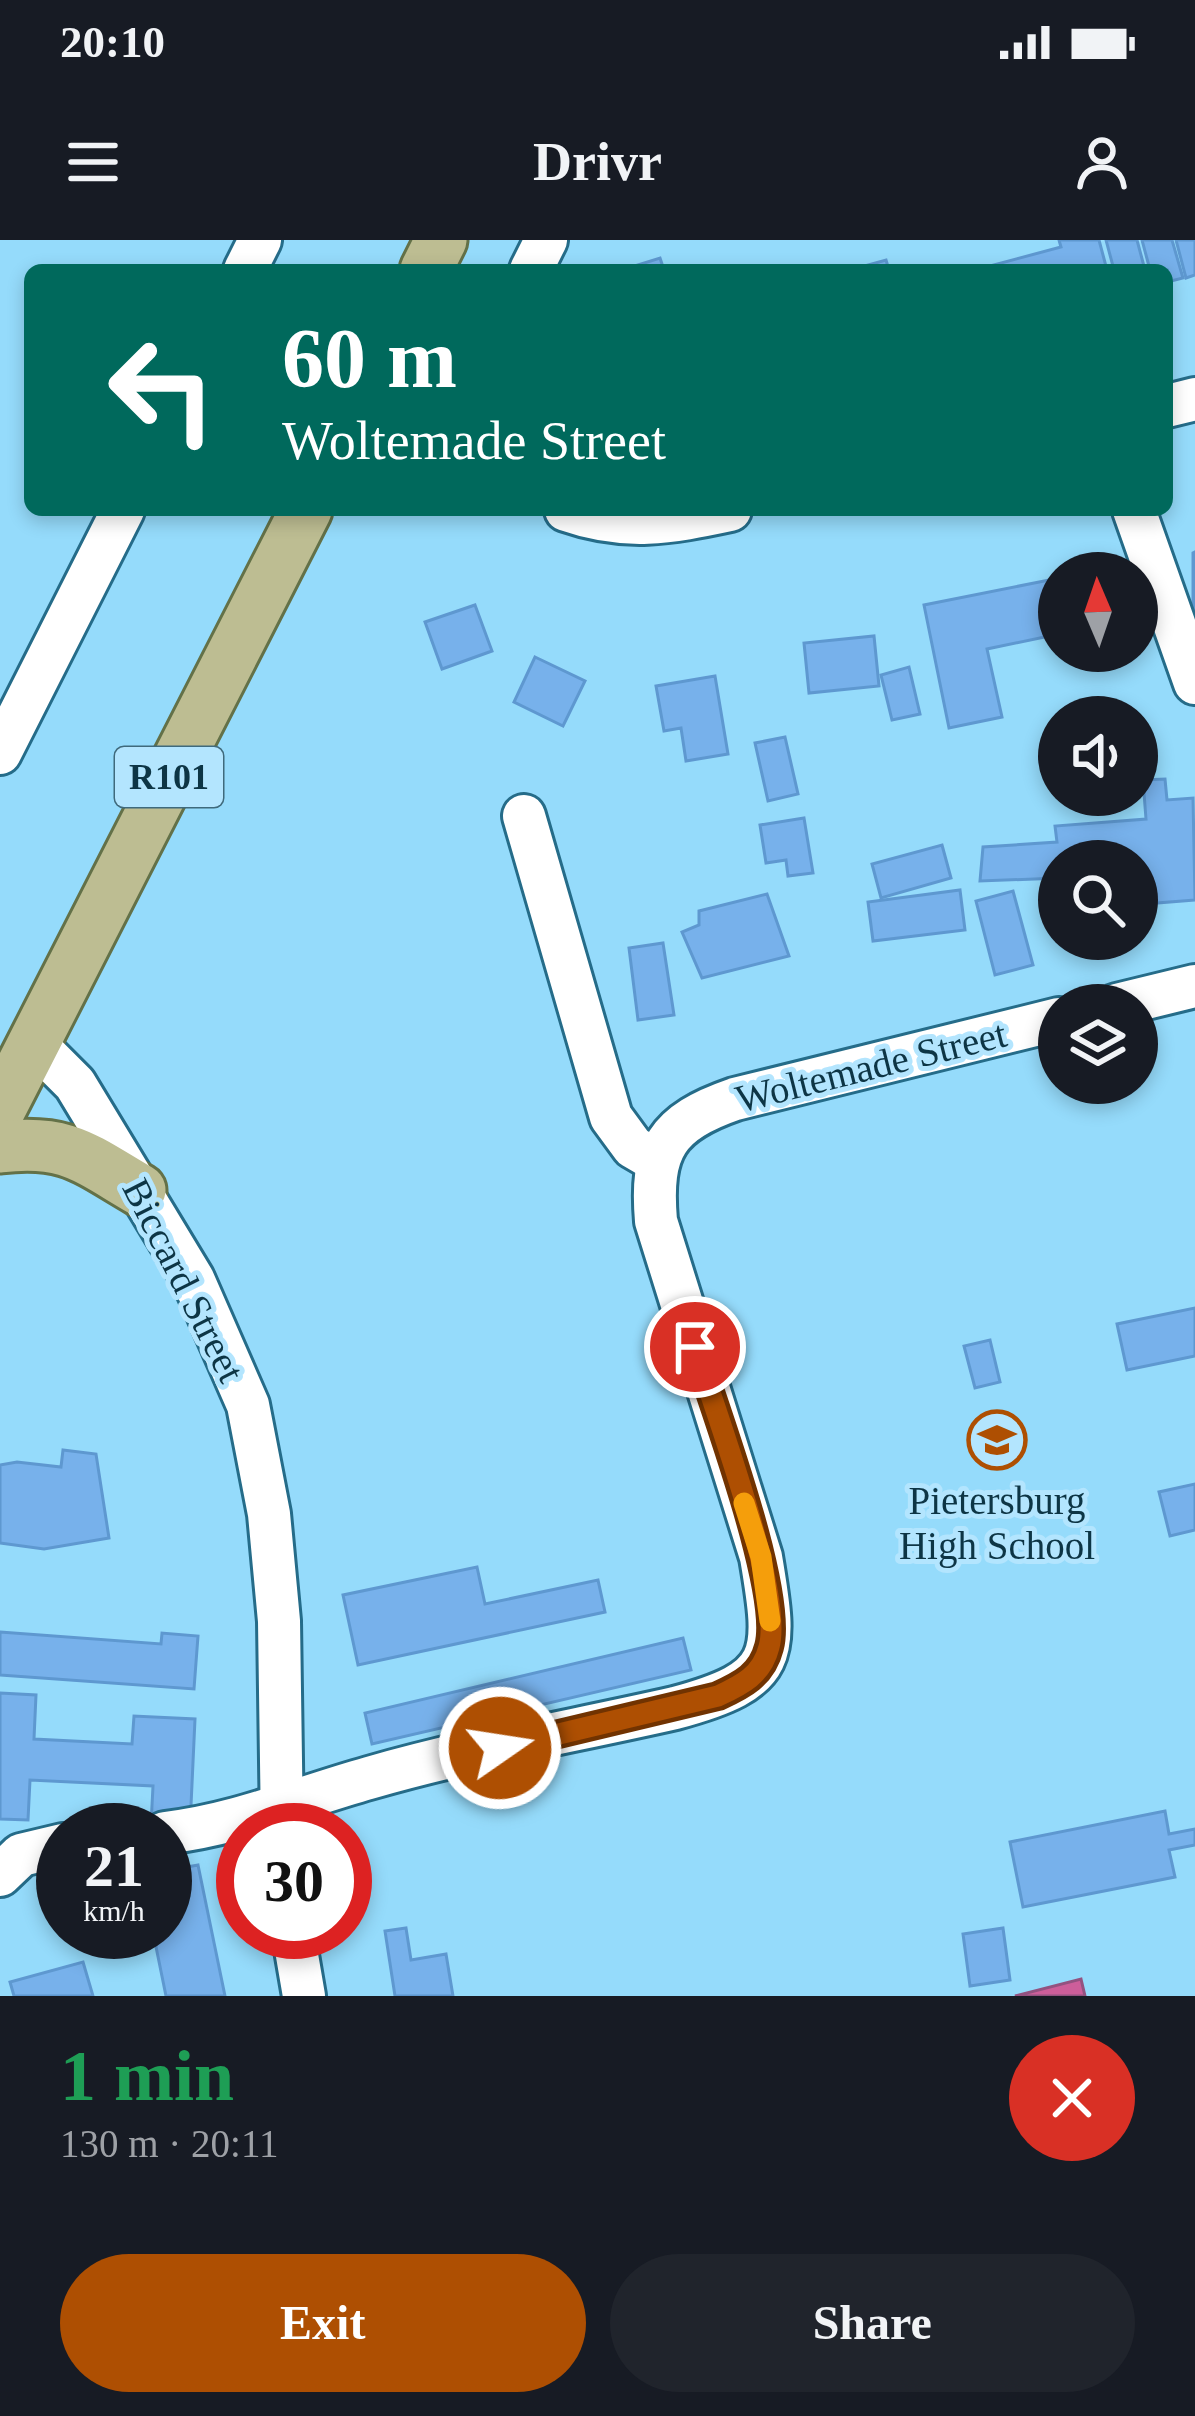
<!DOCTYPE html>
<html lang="en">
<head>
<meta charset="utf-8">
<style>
  body { margin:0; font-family:"Times New Roman",serif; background:#20242c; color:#f1f3f6; height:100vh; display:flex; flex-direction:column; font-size:45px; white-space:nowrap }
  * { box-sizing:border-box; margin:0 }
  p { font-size:39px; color:#9ea1a6 }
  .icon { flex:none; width:66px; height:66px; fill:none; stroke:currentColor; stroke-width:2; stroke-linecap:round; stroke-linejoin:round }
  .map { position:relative; height:1756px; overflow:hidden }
  .details { display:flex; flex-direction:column; background:#171b24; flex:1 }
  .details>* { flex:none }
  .top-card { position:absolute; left:24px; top:24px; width:1149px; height:252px; border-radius:18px; box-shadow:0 6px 18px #0003; background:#00695c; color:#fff; overflow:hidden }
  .needle { width:78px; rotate:358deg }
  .controls { position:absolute; left:1038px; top:312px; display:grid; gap:24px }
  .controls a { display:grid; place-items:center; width:120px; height:120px; border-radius:50%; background:#171b24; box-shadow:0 6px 18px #0003; font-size:60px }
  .speed { position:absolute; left:36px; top:1563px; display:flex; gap:24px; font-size:60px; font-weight:700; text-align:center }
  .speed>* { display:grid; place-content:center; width:156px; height:156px; border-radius:50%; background:#171b24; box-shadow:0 6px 18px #0003; line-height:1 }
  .speed small { font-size:30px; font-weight:400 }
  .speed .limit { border:18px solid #d22; background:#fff; color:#111 }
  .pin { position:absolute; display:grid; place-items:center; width:102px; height:102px; color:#fff; margin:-51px; border:6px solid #fff; border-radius:50%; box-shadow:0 3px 12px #0007 }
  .me { position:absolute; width:132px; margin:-66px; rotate:77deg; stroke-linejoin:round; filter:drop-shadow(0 0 9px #0008) }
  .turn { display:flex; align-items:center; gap:42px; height:252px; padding:0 60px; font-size:54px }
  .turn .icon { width:156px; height:156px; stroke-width:2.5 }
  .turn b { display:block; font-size:84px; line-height:102px }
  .round { display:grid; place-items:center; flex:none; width:126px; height:126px; border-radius:63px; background:#20242c }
  .overview { display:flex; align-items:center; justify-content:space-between; height:204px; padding:0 60px }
  h1 { font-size:72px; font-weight:600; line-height:90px; color:#1e9e55 }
  .primary-button { display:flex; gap:24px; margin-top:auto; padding:24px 60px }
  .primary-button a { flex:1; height:138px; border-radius:72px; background:#ae4f02; color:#fff; font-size:48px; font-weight:600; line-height:138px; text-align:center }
  .primary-button a+a { background:#20242c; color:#f1f3f6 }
  .status { display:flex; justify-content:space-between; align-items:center; height:84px; padding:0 60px; background:#171b24; direction:ltr }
  .status svg { height:33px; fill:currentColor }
  header { display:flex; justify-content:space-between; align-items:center; height:156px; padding:0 60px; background:#171b24; font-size:54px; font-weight:600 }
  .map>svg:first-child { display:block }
  .water { fill:#cd5e9a; stroke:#935280; stroke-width:3 }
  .building { fill:#77b1eb; stroke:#5e98d0; stroke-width:3 }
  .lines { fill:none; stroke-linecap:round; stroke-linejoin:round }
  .minor-casing { stroke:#256c89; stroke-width:48 }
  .major-casing { stroke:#637148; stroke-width:57 }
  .minor { stroke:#fff; stroke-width:42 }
  .major { stroke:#bdbd92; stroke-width:51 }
  .route-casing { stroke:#713301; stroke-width:30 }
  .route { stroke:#ae4f02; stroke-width:21 }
  .slow { stroke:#f59e0b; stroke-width:21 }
  .labels { text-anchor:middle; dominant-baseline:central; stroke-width:10; stroke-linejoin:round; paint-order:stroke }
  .shield { fill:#b3e5fe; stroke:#3f6a7c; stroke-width:3 }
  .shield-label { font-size:36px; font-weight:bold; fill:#0d3545 }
  .street-label { font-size:39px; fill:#0d3545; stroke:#b3e5fe }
  .poi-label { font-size:39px; fill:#0d3545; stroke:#b3e5fe }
</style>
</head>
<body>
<div class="status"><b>20:10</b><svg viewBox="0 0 49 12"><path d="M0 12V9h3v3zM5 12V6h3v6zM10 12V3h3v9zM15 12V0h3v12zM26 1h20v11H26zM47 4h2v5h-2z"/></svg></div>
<header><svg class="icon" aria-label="menu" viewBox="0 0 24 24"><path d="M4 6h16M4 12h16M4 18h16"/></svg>Drivr<svg class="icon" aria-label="person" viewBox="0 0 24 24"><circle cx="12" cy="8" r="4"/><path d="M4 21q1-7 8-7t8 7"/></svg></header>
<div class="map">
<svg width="1195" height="1756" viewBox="0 0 1195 1756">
  <rect width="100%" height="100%" fill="#95dbfb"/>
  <path class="water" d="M 1081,1739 L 1085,1756 L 1015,1756 Z"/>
  <g class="building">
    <path d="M 1059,0 L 1099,0 L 1107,30 L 975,30 L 1061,7 Z"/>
    <path d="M 1106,0 L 1137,0 L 1145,30 L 1114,30 Z"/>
    <path d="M 1142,0 L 1172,0 L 1183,38 L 1167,42 L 1167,30 L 1150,30 Z"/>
    <path d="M 1176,0 L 1195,0 L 1195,35 L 1186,38 Z"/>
    <path d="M 660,18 L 664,30 L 625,29 Z"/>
    <path d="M 886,20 L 889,30 L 850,30 Z"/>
    <path d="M 1195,312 L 1195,387 L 1193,387 L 1193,313 Z"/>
    <path d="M 1059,338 L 1059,394 L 987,409 L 1002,477 L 949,488 L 924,365 Z"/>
    <path d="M 475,365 L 492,411 L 442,429 L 425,382 Z"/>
    <path d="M 874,396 L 879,446 L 809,453 L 804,403 Z"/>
    <path d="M 535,417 L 585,441 L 563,486 L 514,462 Z"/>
    <path d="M 909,427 L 920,474 L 892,480 L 881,435 Z"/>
    <path d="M 715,436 L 728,514 L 686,521 L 681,488 L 664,491 L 656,446 Z"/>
    <path d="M 785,497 L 798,554 L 768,561 L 755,503 Z"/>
    <path d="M 1165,539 L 1167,560 L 1193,558 L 1195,660 L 1144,664 L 1148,634 L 1137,635 L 1137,621 L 1059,621 L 1059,638 L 980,641 L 983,607 L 1057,602 L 1055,586 L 1146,579 L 1143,540 Z"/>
    <path d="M 804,578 L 813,633 L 788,636 L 786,620 L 766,623 L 760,585 Z"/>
    <path d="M 942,605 L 951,638 L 881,658 L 872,624 Z"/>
    <path d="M 960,650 L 965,690 L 873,701 L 868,662 Z"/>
    <path d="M 1013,651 L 1033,725 L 995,735 L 976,661 Z"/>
    <path d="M 767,654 L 789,716 L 702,738 L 682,692 L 699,685 L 699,671 Z"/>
    <path d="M 663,703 L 674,775 L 638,780 L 629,708 Z"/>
    <path d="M 1195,1068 L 1195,1116 L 1127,1130 L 1117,1084 Z"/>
    <path d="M 990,1100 L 1000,1142 L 975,1148 L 964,1106 Z"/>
    <path d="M 63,1210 L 96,1214 L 109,1298 L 44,1309 L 0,1303 L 0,1225 L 17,1222 L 61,1227 Z"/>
    <path d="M 1195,1244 L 1195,1290 L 1170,1296 L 1159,1252 Z"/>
    <path d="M 477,1327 L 485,1364 L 598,1340 L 605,1372 L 358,1425 L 343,1355 Z"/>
    <path d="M 0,1392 L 161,1404 L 162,1393 L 198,1396 L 194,1449 L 0,1435 Z"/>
    <path d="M 683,1398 L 691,1430 L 372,1504 L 365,1473 Z"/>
    <path d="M 0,1453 L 36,1455 L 34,1499 L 132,1504 L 134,1476 L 195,1479 L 190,1587 L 151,1585 L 153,1546 L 30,1540 L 28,1580 L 0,1579 Z"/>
    <path d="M 1165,1571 L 1169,1594 L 1195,1589 L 1195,1605 L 1169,1610 L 1175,1637 L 1023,1667 L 1010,1602 Z"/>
    <path d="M 198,1625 L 225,1756 L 166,1756 L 153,1692 L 165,1692 L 165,1631 Z"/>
    <path d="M 406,1688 L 411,1720 L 446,1714 L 453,1756 L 395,1756 L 385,1691 Z"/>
    <path d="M 1003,1688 L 1010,1740 L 970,1746 L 963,1694 Z"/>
    <path d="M 83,1722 L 93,1756 L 14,1756 L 10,1742 Z"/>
  </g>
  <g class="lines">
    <g class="minor-casing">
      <g id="minor">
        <path d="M 245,30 L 260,0"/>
        <path d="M 531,30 L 546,0"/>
        <path d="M 1167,166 L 1195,159"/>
        <path d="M 566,270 C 626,291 669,283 730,270"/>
        <path d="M 1134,270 L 1195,443"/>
        <path d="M 0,513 L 123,270"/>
        <path d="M 524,576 L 611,877 L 633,907 L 657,921"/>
        <path d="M 1117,765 L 1195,746"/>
        <path d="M 36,805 L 75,844 L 193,1039 L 248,1165 L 269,1274 L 279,1381 L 282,1590"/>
        <path d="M 165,1593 C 236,1585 301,1557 369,1538 C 469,1509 574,1491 675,1468 C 779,1440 778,1417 761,1317 L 656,981 C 650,909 666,883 735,859 L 1059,779"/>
        <path d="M 0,1635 L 21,1615 L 63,1605"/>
        <path d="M 293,1692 L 304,1756"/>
      </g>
    </g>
    <g class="major-casing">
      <g id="major">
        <path d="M 426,30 L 441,0"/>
        <path d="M 0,869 L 306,270"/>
        <path d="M 0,907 C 67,899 85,918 140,950"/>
      </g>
    </g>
    <use href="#minor" class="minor"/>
    <use href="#major" class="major"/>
  </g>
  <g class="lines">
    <g class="route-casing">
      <path id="route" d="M 500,1508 L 718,1456 C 742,1445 762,1435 769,1407 C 784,1353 714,1168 695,1107"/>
    </g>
    <use href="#route" class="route"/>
    <path class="slow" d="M 744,1263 L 761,1317 L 770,1381"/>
  </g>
  <defs>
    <g id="school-ring" transform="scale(3)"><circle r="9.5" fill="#b3e5fe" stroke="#ae4f02" stroke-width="1.5"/><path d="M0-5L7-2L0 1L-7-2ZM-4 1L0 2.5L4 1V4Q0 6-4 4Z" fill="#ae4f02"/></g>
  </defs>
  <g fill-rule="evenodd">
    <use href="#school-ring" x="997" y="1200"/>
  </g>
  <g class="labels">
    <rect class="shield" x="115" y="507" width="108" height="60" rx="9"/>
    <g class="shield-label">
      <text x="169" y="537">R101</text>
    </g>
    <g class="street-label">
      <text transform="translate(871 826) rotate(-14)">Woltemade Street</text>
      <text transform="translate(184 1040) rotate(63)">Biccard Street</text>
    </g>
    <g class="poi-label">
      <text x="997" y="1260">Pietersburg<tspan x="997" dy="45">High School</tspan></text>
    </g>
  </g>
</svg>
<div class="controls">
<a><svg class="needle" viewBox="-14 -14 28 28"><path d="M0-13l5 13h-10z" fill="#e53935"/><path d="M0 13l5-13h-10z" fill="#9ea1a6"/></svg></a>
<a><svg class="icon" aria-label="sound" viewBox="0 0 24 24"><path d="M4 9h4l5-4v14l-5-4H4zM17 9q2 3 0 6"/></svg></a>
<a><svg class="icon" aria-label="search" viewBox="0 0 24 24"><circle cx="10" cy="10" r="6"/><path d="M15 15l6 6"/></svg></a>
<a><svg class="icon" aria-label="layers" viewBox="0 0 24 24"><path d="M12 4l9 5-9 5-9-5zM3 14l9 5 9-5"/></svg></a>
</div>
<div class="speed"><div>21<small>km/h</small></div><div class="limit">30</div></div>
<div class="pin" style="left:695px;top:1107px;background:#d93025"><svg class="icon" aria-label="arrive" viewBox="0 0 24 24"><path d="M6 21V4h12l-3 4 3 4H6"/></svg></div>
<svg class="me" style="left:500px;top:1508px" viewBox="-20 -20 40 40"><circle r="17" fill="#ae4f02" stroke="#fff" stroke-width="3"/><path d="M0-11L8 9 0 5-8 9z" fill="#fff"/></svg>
<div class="top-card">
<div class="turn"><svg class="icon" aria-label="left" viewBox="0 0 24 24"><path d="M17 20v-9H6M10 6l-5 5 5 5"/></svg><div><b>60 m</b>Woltemade Street</div></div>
</div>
</div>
<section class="details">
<div class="overview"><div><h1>1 min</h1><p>130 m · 20:11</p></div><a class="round" style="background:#d93025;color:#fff"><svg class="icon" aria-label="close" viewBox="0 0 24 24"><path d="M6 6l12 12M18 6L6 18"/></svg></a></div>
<div class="primary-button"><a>Exit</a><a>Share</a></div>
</section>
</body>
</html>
